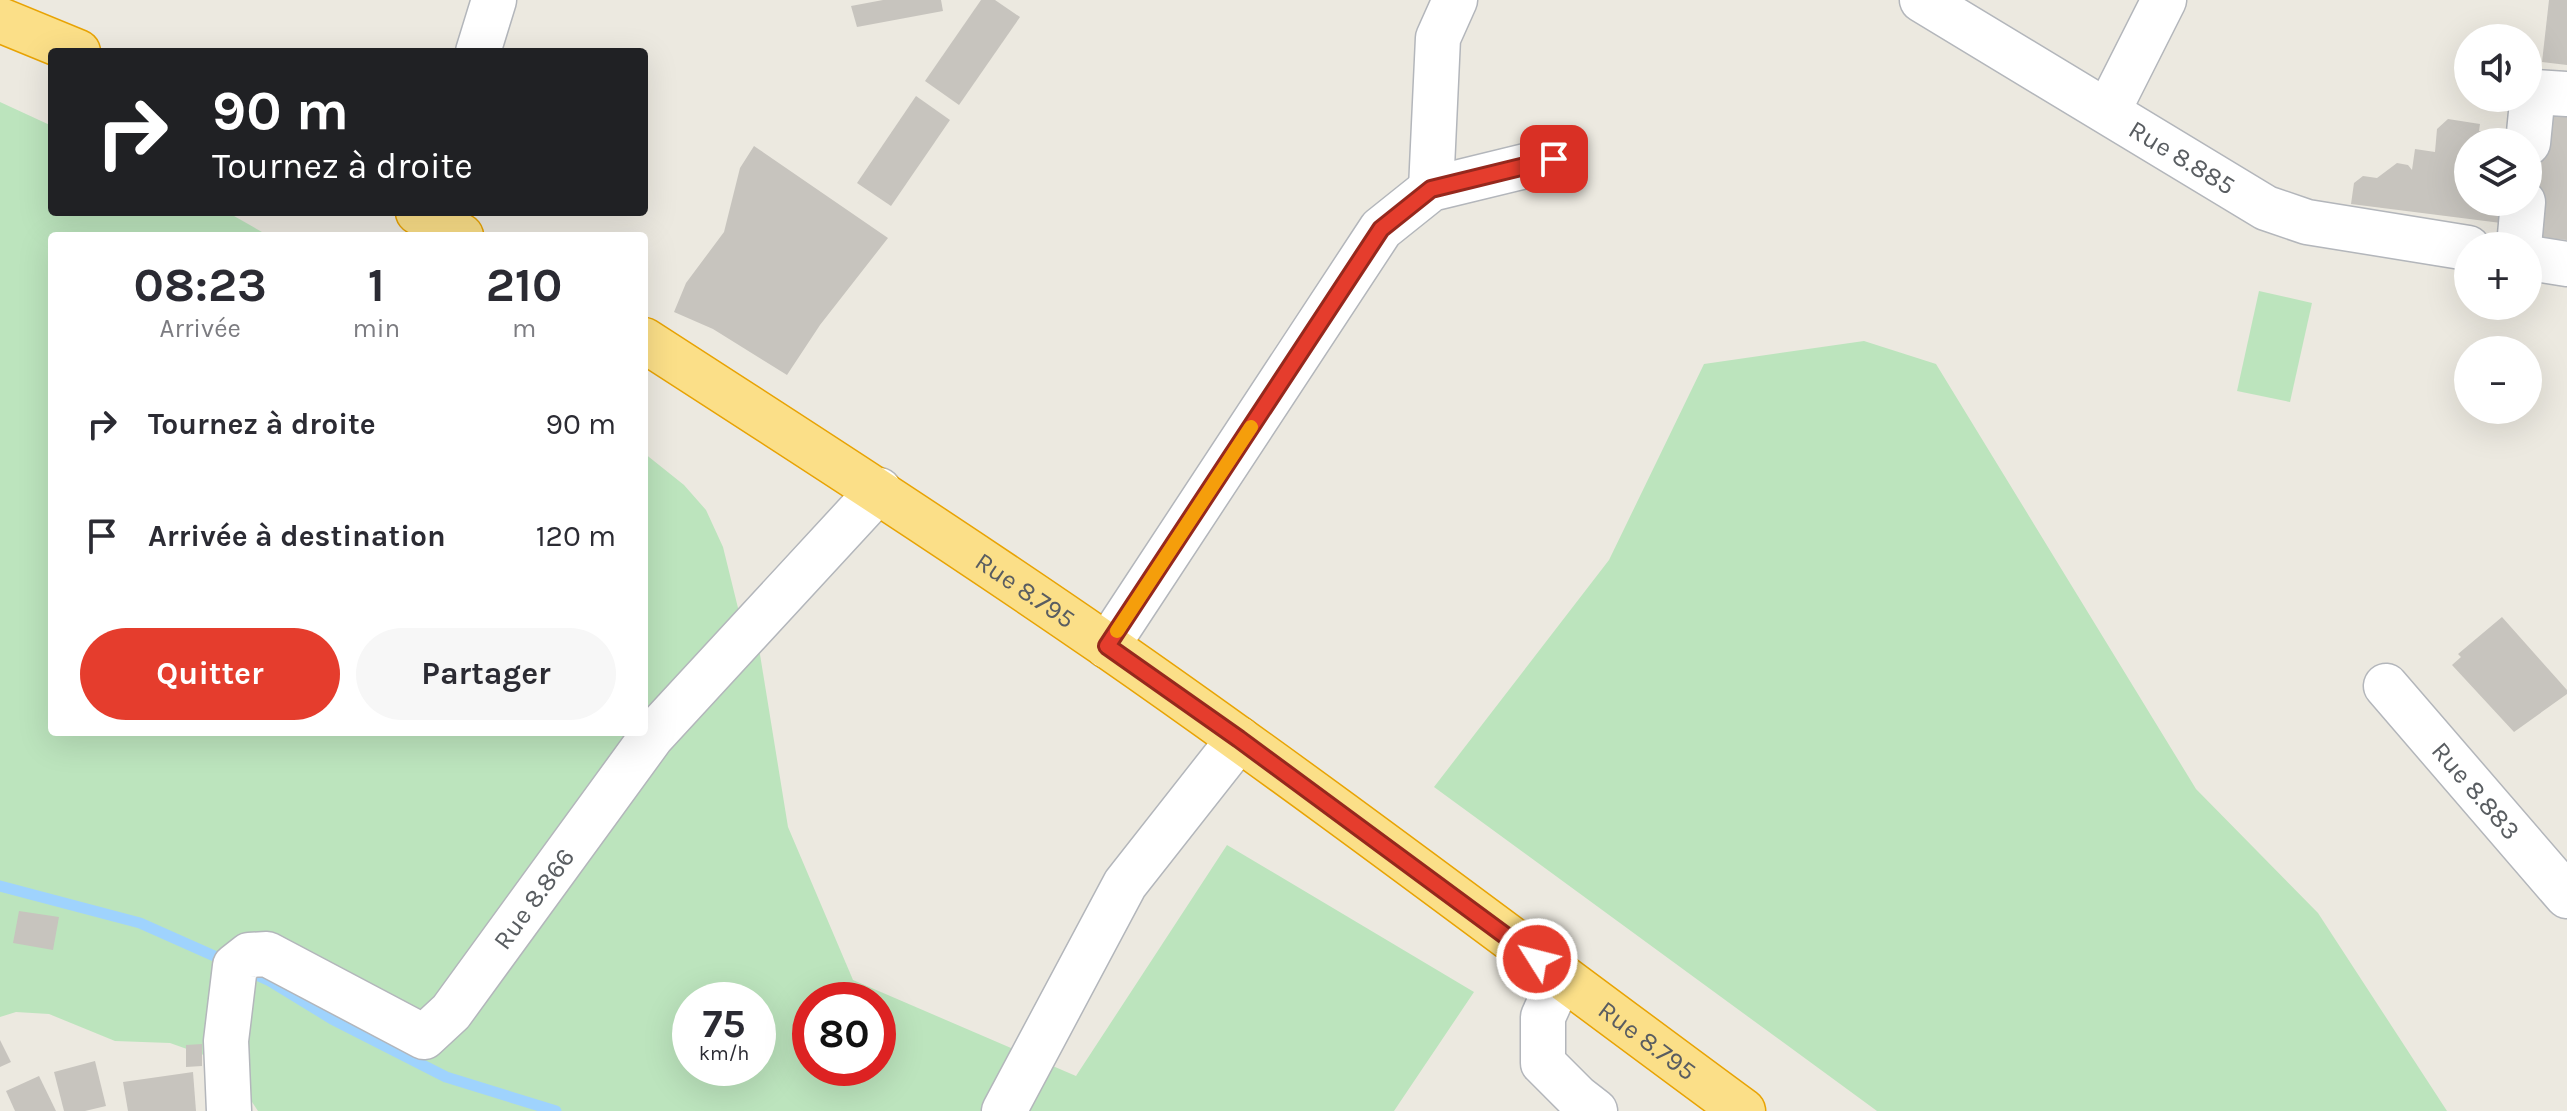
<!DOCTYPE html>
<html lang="fr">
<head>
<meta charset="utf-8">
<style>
  body { margin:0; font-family:Karla,sans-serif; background:#f7f7f7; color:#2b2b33; height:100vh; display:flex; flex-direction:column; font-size:30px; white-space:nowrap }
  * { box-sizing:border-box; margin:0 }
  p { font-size:26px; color:#7c7c81 }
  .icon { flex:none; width:44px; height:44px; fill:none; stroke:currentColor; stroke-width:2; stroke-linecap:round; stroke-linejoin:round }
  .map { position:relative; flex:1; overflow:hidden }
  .side { position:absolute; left:48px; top:232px; width:600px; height:504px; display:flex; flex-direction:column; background:#fff; border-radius:8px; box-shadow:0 8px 32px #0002 }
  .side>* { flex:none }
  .top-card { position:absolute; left:48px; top:48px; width:600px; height:168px; border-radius:8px; box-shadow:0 8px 32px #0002; background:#202124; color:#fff; overflow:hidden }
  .buttons { position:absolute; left:2454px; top:24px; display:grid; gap:16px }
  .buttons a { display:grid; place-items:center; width:88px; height:88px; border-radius:50%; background:#fff; box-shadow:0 8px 32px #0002; font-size:40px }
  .speed { position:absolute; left:672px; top:982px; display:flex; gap:16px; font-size:40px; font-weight:700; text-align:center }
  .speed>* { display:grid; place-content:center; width:104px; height:104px; border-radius:50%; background:#fff; box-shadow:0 8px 32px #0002; line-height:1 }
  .speed small { font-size:20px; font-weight:400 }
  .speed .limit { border:12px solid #d22; background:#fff; color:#111 }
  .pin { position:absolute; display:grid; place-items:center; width:68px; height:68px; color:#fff; margin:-34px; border-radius:16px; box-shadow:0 4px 12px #0006 }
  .me { position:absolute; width:88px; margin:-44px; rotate:306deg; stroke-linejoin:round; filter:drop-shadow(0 0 6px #0008) }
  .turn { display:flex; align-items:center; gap:28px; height:168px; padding:0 32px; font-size:36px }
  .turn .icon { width:104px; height:104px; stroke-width:2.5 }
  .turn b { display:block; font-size:56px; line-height:68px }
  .eta { display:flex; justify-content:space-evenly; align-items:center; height:136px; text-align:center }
  .eta b { font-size:48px; font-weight:700; line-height:56px }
  .button { display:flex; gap:16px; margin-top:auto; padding:16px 32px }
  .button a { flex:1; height:92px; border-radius:48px; background:#e53d2d; color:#fff; font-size:32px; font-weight:700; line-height:92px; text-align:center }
  .button a+a { background:#f7f7f7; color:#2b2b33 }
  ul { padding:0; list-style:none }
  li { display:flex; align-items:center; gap:24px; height:112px; padding:0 32px }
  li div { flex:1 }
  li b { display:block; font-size:30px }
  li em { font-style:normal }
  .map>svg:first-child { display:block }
  .green { fill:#bce4bd; fill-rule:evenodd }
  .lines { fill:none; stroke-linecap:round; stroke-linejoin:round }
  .stream { stroke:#9fd3fd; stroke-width:11 }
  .building { fill:#c7c4be }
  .minor-casing { stroke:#b3b6bb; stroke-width:47 }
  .highway-casing { stroke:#e8a304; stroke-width:47 }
  .minor { stroke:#fff; stroke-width:44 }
  .highway { stroke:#fbdf88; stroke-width:44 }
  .route-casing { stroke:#95281d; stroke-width:20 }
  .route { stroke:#e53d2d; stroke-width:14 }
  .slow { stroke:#f59e0b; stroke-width:14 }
  .labels { text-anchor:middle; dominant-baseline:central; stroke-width:8; stroke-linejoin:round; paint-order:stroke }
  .street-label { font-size:26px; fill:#595d61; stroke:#fff }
</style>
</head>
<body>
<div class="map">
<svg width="2567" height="1111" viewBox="0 0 2567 1111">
  <rect width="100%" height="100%" fill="#ece9e0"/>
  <g class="green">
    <path d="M 0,102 L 52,126 L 52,212 L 227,212 L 269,236 L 52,236 L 52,732 L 644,732 L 644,453 L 684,485 L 706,510 L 723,547 L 739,612 L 757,636 L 788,827 L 853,980 L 1076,1076 L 1227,845 L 1474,992 L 1394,1111 L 258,1111 L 233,1073 L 218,1060 L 170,1043 L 115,1041 L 49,1014 L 16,1012 L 0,1017 ZM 690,1000 L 758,1000 L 758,1068 L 690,1068 ZM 810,1000 L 878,1000 L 878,1068 L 810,1068 Z"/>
    <path d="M 2259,291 L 2312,303 L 2290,402 L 2237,391 Z"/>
    <path d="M 1864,341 L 1936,364 L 2196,789 L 2318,913 L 2447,1111 L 1877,1111 L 1434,787 L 1609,560 L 1704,364 Z"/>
  </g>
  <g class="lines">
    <g class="stream">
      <path d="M 0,886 L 140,923 L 230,963"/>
      <path d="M 246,970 L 270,981 L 332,1019 L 446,1077 L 556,1111"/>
    </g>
  </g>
  <g class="building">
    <path d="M 883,0 L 941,0 L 943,11 L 857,27 L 851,6 Z"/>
    <path d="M 981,0 L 995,0 L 1020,17 L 959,105 L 925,81 Z"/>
    <path d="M 2549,0 L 2567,0 L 2567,65 L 2542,62 Z"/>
    <path d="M 916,96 L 950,120 L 891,206 L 857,183 Z"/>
    <path d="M 2547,112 L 2567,113 L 2567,240 L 2533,237 Z"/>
    <path d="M 2448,119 L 2480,124 L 2479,131 L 2514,134 L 2513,142 L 2468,142 L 2468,202 L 2504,202 L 2501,223 L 2351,204 L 2354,183 L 2363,176 L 2377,178 L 2397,163 L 2408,165 L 2412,170 L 2415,149 L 2435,152 L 2437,129 Z"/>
    <path d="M 754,146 L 888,238 L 820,325 L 787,375 L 713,329 L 674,312 L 686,283 L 724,232 L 740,168 Z"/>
    <path d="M 2502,617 L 2567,690 L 2567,694 L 2514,732 L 2452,665 L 2461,657 L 2458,654 Z"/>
    <path d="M 19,911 L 59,917 L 53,950 L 13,943 Z"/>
    <path d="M 0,1040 L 11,1062 L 0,1067 Z"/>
    <path d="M 202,1044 L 202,1066 L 186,1067 L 186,1045 Z"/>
    <path d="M 95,1061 L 106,1106 L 85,1111 L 64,1111 L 54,1072 Z"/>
    <path d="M 193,1072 L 196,1111 L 128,1111 L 123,1082 Z"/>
    <path d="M 39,1076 L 56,1111 L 15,1111 L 6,1091 Z"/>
  </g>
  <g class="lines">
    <g class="minor-casing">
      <g id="minor">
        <path id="s1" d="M 1922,0 L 2266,208 L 2307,222 L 2468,248"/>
        <path d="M 478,52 L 494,0"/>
        <path d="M 2108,111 L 2164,0"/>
        <path d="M 2528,143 L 2533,92 L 2567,94"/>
        <path d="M 1431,189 L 1438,38 L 1455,0"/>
        <path d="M 2519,246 L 2523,202"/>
        <path d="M 2528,258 L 2567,264"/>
        <path d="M 1107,646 L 1381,229 L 1431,189 L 1554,159"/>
        <path id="s2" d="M 2386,686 L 2567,896"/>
        <path d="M 1561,977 L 1543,1017 L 1543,1063 L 1577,1097 L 1595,1111"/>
        <path id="s3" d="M 229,1111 L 226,1041 L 235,966 L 249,955 L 267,954 L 424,1037 L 451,1012 L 652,736 L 879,490"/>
        <path d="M 1004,1111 L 1125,884 L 1239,739"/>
      </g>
    </g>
    <g class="highway-casing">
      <g id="highway">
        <path d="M 0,20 L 78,52"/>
        <path d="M 418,212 L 461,236"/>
        <path id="s4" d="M 644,340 C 799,440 954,540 1106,645 C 1322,795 1531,955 1743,1111"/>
      </g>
    </g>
    <use href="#minor" class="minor"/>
    <use href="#highway" class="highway"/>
  </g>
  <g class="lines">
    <g class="route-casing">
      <path id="route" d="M 1537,959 L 1239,739 L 1107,646 L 1381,229 L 1431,189 L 1554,159"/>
    </g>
    <use href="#route" class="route"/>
    <path class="slow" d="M 1117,631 L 1251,427"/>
  </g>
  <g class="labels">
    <g class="street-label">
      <text stroke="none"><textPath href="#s1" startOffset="304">Rue 8.885</textPath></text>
      <text stroke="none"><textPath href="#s4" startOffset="456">Rue 8.795</textPath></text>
      <text stroke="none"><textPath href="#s2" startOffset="138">Rue 8.883</textPath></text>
      <text stroke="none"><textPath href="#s3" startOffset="536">Rue 8.866</textPath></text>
      <text stroke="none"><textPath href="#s4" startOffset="1224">Rue 8.795</textPath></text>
    </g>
  </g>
</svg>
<div class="buttons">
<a><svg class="icon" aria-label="sound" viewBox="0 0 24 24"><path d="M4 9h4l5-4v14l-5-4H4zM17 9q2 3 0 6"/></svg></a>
<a><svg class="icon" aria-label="layers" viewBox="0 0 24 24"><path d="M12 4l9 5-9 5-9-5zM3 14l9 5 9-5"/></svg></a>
<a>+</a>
<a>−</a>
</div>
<div class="speed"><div>75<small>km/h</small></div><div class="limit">80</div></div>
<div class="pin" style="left:1554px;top:159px;background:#d93025"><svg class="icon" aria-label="arrive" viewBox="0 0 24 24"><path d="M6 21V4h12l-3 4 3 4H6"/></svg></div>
<svg class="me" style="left:1537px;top:959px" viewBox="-20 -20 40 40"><circle r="17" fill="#e53d2d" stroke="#fff" stroke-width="3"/><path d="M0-11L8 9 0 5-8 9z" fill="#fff"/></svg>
<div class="top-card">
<div class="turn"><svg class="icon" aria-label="right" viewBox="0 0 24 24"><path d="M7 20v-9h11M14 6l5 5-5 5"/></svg><div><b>90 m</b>Tournez à droite</div></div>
</div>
<section class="side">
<div class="eta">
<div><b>08:23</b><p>Arrivée</p></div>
<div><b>1</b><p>min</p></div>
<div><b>210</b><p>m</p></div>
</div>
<ul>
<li><svg class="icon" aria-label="right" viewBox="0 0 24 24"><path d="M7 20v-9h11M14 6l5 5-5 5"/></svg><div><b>Tournez à droite</b></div><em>90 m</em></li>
<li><svg class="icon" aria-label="arrive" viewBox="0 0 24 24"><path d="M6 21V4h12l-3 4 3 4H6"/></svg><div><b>Arrivée à destination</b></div><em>120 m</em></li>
</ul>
<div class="button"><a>Quitter</a><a>Partager</a></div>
</section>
</div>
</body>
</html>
